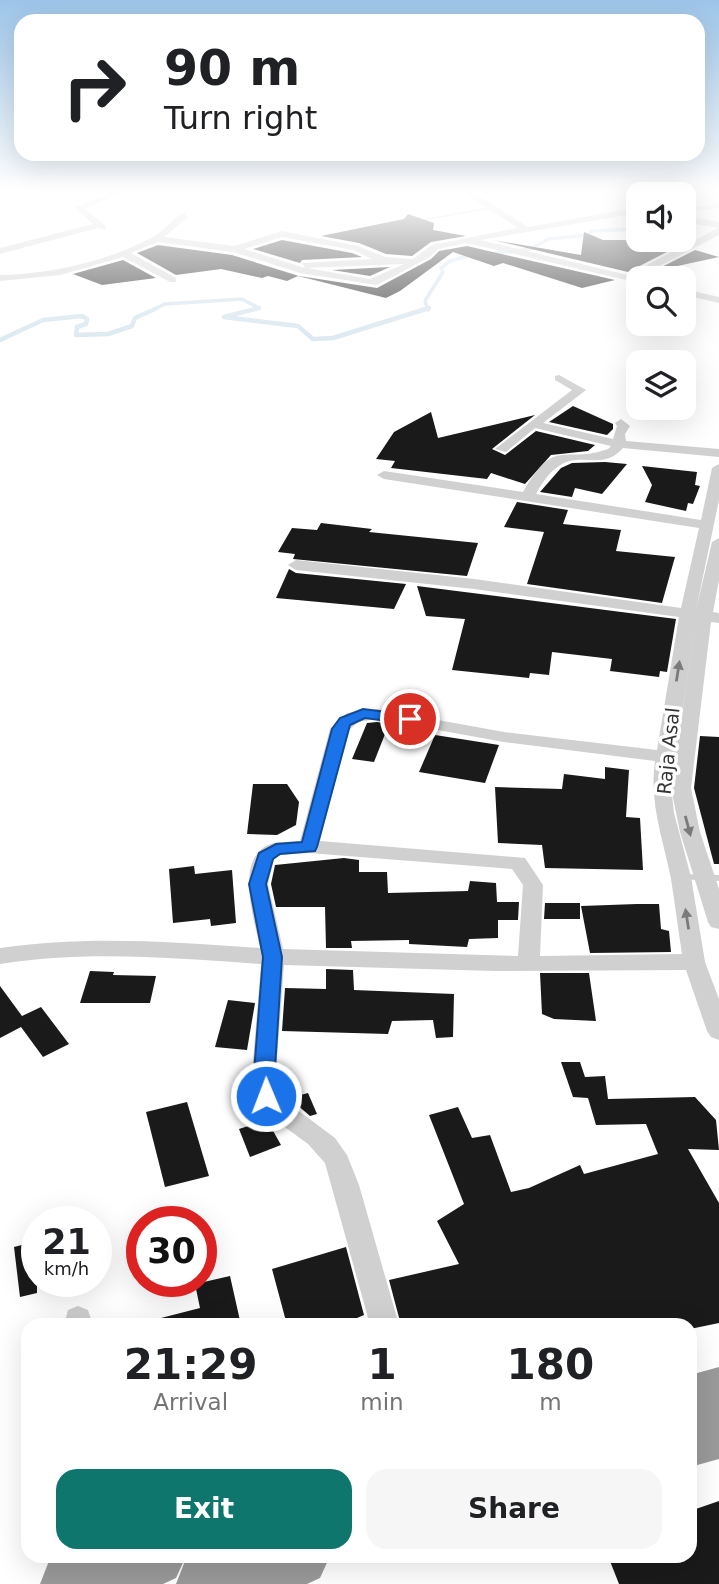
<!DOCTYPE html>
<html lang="en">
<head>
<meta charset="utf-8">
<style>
  body { margin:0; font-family:"DejaVu Sans",sans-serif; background:#f6f6f6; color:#202124; height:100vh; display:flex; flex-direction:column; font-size:26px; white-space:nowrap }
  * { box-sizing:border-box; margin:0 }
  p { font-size:23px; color:#757577 }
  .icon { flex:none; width:38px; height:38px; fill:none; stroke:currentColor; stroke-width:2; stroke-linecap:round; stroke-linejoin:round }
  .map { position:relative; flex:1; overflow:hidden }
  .panel { position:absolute; left:21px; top:1318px; width:676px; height:245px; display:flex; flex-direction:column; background:#fff; border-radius:21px; box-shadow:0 7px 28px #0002 }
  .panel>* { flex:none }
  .banner { position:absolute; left:14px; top:14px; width:691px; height:147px; border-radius:21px; box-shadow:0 7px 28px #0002; background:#fff; color:#202124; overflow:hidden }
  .fabs { position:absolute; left:626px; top:182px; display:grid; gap:14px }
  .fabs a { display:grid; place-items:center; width:70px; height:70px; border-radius:14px; background:#fff; box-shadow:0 7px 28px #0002; font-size:35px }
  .speed { position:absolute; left:21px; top:1206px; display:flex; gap:14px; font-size:35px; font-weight:700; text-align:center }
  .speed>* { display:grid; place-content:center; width:91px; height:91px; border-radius:50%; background:#fff; box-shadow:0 7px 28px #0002; line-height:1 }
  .speed small { font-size:18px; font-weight:400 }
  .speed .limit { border:10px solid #d22; background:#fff; color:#111 }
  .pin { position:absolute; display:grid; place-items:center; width:60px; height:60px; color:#fff; margin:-30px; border:4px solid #fff; border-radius:50%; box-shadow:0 2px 7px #0007 }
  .me { position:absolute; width:77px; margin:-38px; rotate:359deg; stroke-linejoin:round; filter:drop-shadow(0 0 5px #0008) }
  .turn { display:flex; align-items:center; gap:24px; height:147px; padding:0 35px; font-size:32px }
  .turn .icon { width:91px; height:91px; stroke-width:2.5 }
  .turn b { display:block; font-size:49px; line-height:60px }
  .eta { display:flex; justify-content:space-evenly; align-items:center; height:119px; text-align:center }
  .eta b { font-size:42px; font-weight:800; line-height:49px }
  .cta { display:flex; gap:14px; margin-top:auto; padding:14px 35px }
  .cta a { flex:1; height:80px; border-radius:21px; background:#0f766e; color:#fff; font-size:28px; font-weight:800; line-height:80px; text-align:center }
  .cta a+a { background:#f6f6f6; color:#202124 }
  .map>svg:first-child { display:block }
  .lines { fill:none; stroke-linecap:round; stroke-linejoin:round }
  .stream-far1 { stroke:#cddfea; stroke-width:3.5 }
  .stream { stroke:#cddfea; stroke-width:4.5 }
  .building { fill:#1a1a1a }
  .lane { fill:#d0d0d0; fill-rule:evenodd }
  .street { fill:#d0d0d0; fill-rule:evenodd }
  .highway { fill:#9a9a9a; fill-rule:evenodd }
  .oneway { fill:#7a7a7a }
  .route { fill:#1a73e8; stroke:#114b97; stroke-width:2 }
  .labels { text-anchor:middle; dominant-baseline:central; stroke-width:7; stroke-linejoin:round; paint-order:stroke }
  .street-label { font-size:19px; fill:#333; stroke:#fff }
</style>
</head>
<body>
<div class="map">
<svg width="719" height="1584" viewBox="0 0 719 1584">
  <rect width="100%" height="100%" fill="#fff"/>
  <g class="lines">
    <g class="stream-far1">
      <path d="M 684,210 L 719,206"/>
      <path d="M 490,254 L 531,249 L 548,239 L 589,235 L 591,231 L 639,229"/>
      <path d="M 153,310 L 165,304 L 242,299 L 259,308 L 252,310"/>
      <path d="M 428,310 L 425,301 L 443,272 L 441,268 L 450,261 L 471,255"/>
    </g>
    <g class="stream">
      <path d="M 259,308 L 224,317 L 298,326 L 313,339 L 333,338 L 429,308"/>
      <path d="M 0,340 L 43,320 L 82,316 L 87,319 L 86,324 L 77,327 L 76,335 L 108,334 L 132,326 L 135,318 L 157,308"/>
    </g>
  </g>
  <g class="building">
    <path d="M 408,214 L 434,223 L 433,230 L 466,236 L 431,242 L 412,256 L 386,254 L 359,243 L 321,236 L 404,219 Z"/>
    <path d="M 584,232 L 603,240 L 690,240 L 628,272 L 493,240 L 581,255 Z"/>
    <path d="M 282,240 L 352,253 L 362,257 L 302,260 L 300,263 L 253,249 Z"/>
    <path d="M 158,245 L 232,255 L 299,276 L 377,288 L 431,259 L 439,251 L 467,246 L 615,280 L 582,288 L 503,263 L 494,266 L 453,252 L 400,291 L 386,298 L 298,276 L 287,281 L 268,276 L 262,278 L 221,269 L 176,275 L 137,253 Z"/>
    <path d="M 695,250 L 719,257 L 654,271 Z"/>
    <path d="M 123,260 L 156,278 L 102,285 L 73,274 Z"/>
    <path d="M 390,267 L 370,276 L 332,270 Z"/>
    <path d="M 573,406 L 613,424 L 613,429 L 607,435 L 549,422 Z"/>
    <path d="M 431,412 L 438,438 L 535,415 L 492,449 L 505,455 L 536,431 L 595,445 L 588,451 L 551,455 L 525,484 L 491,473 L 487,479 L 391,468 L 395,461 L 376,459 L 394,432 Z"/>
    <path d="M 605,462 L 627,464 L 602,494 L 575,488 L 572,497 L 540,492 L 561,468 L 572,463 Z"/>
    <path d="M 642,466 L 697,472 L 695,485 L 700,486 L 693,504 L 688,503 L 686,511 L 645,502 L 652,485 Z"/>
    <path d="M 517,502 L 568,510 L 563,524 L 621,530 L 616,551 L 675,557 L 662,603 L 527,584 L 544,532 L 504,527 Z"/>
    <path d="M 321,523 L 372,529 L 369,532 L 478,543 L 467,576 L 293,559 L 295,554 L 278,552 L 292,528 L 317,530 Z"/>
    <path d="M 289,569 L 296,573 L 406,584 L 394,609 L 276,598 Z"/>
    <path d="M 417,586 L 676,619 L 667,672 L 660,671 L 659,677 L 610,671 L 612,659 L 552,652 L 549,675 L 530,673 L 529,678 L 452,670 L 465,619 L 426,616 Z"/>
    <path d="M 377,722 L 389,724 L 374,762 L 352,759 L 367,723 Z"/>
    <path d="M 435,735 L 499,745 L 485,783 L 419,772 Z"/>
    <path d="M 700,736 L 719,737 L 719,864 L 714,864 L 694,788 Z"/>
    <path d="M 605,767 L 629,770 L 626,817 L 640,818 L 643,870 L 545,868 L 542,845 L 498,843 L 495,787 L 562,789 L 564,774 L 605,779 Z"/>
    <path d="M 253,784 L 287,784 L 299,802 L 296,825 L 277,835 L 247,834 Z"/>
    <path d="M 344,858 L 359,860 L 359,872 L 387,872 L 388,893 L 468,891 L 470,881 L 496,883 L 497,902 L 519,902 L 518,920 L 498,920 L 498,938 L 469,939 L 467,947 L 409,944 L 409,940 L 351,941 L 352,948 L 326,948 L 325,907 L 276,907 L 271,884 L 275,865 Z"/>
    <path d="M 194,866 L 195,874 L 232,870 L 236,923 L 211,926 L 210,919 L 173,923 L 169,869 Z"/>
    <path d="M 545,903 L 580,903 L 580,919 L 544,919 Z"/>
    <path d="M 637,904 L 659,904 L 661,929 L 669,931 L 671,952 L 590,953 L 581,906 Z"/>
    <path d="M 326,969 L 353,970 L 354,990 L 454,994 L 453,1037 L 436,1038 L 433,1020 L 392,1021 L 388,1034 L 282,1031 L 285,988 L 326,989 Z"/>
    <path d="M 90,971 L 114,972 L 113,975 L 156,976 L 150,1003 L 80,1003 Z"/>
    <path d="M 540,973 L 589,973 L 596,1021 L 554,1019 L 542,1014 Z"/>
    <path d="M 0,986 L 22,1016 L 41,1007 L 69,1044 L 43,1057 L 21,1027 L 0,1038 Z"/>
    <path d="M 228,1000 L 255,1003 L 247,1050 L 215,1047 Z"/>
    <path d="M 561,1062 L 580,1062 L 585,1077 L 605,1076 L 608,1099 L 695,1097 L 716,1120 L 719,1150 L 688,1149 L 719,1203 L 719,1323 L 690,1329 L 690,1325 L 401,1325 L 389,1280 L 459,1264 L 437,1221 L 464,1204 L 429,1115 L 458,1107 L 472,1138 L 490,1135 L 511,1192 L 529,1188 L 580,1165 L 584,1174 L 658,1154 L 646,1124 L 596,1125 L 588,1098 L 573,1097 Z"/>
    <path d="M 308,1093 L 317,1114 L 310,1116 L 289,1098 Z"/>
    <path d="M 187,1102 L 209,1176 L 165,1187 L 146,1112 Z"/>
    <path d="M 267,1120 L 281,1145 L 250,1157 L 239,1129 Z"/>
    <path d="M 37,1241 L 37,1293 L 20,1297 L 14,1247 Z"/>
    <path d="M 346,1247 L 364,1315 L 357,1318 L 359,1325 L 287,1325 L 272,1269 Z"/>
    <path d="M 230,1276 L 241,1325 L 162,1325 L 161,1318 L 200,1308 L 195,1284 Z"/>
    <path d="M 719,1501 L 719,1584 L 619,1584 L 608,1556 L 690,1556 L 690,1511 Z"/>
  </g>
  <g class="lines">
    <g class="lane">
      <path d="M 489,207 L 491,209 L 426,220 L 424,219 Z"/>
      <path d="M 681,874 L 719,875 L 719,881 L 677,879 L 676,877 L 677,875 Z"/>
    </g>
    <g class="street">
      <path d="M 116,190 L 127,190 L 85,209 L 106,226 L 106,230 L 98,228 L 0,254 L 0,248 L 93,224 L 75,208 Z"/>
      <path d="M 469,190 L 477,190 L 475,193 L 528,227 L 634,208 L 618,190 L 627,190 L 639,204 L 639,213 L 480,240 L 628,275 L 716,229 L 719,228 L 719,235 L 638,277 L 643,278 L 639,278 L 639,283 L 467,243 L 438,249 L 430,257 L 377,285 L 300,273 L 233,252 L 158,242 L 131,253 L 176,278 L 176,282 L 170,282 L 123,257 L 60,275 L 0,281 L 0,275 C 51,274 105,262 151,238 C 164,232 172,218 185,212 L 188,217 L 164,237 L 234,246 L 282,231 L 358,246 L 385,257 L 413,259 L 432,245 L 518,228 L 468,196 ZM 282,237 L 353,250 L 372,259 L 302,263 L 305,268 L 404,264 L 370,279 L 302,267 L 244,249 Z"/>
      <path d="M 684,216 L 719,222 L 719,228 L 684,222 Z"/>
      <path d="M 684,289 L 719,297 L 719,303 L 684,295 Z"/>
      <path d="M 559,375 L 586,390 L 543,423 L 613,439 L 617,426 L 615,423 L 621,419 L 630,426 L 625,434 L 626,441 L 719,449 L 719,457 L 623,448 C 596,479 569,433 536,494 L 701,520 L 712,468 L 719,464 L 719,500 L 696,610 L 712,542 L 719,538 L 719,580 L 713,612 L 719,613 L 719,623 L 711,622 L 691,788 L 700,832 L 719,889 L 719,929 L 711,927 L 708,922 L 680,832 L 671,788 L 696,620 L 671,786 L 674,813 L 691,877 L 705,962 L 719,999 L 719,1040 L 711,1037 L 707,1031 L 686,970 L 495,971 L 284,965 L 275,1085 L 284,1100 L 335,1138 L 347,1155 L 359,1185 L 399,1325 L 370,1325 L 325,1163 L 308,1144 L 267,1114 L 251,1085 L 261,964 C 173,958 88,950 0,964 L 0,948 C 87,935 172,942 260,948 C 255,921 234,861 268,845 C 277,841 290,842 300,841 L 330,729 L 347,713 L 377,709 L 504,732 L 657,750 L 679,617 L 474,589 L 296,570 L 288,565 L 296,560 L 474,579 L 681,608 L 699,528 L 384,479 L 377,475 L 384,471 L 523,492 C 556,435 562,465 608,449 L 611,446 L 535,428 L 506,452 L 495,449 L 572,390 L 555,380 L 555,376 ZM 377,719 L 504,742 L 655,761 C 649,804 663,838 671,879 C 675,904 678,929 682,954 L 540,956 L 543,885 L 525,858 L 320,841 L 348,731 L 358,722 ZM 309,853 L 512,869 L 523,885 L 518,956 L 283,949 L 268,884 L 274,859 L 281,855 Z"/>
      <path d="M 78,1306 L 88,1310 L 93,1325 L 64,1325 L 68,1310 Z"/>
    </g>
    <g class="highway">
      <path d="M 719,1367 L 719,1459 L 690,1467 L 690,1375 Z"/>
      <path d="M 62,1556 L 186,1556 L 176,1578 L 163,1584 L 40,1584 L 49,1561 Z"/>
      <path d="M 198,1556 L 330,1556 L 320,1578 L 307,1584 L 176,1584 L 185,1561 Z"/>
    </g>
  </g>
  <defs><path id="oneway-solid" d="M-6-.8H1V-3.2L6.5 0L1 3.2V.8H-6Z" transform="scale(1.75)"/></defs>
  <g class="oneway">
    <use href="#oneway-solid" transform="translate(678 671) rotate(-81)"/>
    <use href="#oneway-solid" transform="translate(688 826) rotate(75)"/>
    <use href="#oneway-solid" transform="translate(687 919) rotate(-99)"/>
  </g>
  <linearGradient id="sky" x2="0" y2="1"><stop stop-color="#9dc5e9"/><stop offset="0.46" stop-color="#fff"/><stop offset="1" stop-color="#fff" stop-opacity="0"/></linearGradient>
  <rect width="719" height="412" fill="url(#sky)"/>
  <path class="route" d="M 363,709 L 410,715 L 417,719 L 410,724 L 365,718 L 350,725 L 317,847 L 315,851 L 280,854 L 273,859 L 266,884 L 282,957 L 274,1085 L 276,1096 L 273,1101 L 259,1101 L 253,1085 L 263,957 L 249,884 L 259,853 L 276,844 L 302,842 L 332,729 L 340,718 Z"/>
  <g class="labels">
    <g class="street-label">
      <text transform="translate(668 751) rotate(-84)">Raja Asal</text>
    </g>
  </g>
</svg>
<div class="fabs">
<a><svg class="icon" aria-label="sound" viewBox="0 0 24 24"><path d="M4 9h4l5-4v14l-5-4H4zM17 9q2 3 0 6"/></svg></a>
<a><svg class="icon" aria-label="search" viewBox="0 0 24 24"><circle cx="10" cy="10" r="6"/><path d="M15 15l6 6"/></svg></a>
<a><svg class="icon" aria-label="layers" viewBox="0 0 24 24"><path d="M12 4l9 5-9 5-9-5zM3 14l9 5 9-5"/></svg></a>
</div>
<div class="speed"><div>21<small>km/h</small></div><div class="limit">30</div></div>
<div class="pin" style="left:410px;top:719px;background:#d93025"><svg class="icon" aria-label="arrive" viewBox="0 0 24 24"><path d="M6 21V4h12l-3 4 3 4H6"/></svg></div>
<svg class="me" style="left:266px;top:1096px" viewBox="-20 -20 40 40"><circle r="17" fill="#1a73e8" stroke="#fff" stroke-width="3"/><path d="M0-11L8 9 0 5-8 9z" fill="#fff"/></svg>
<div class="banner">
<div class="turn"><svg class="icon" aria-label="right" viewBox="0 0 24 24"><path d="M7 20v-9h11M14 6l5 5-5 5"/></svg><div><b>90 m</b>Turn right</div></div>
</div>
<section class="panel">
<div class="eta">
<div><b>21:29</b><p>Arrival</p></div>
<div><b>1</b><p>min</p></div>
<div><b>180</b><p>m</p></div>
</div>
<div class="cta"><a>Exit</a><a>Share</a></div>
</section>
</div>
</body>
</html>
